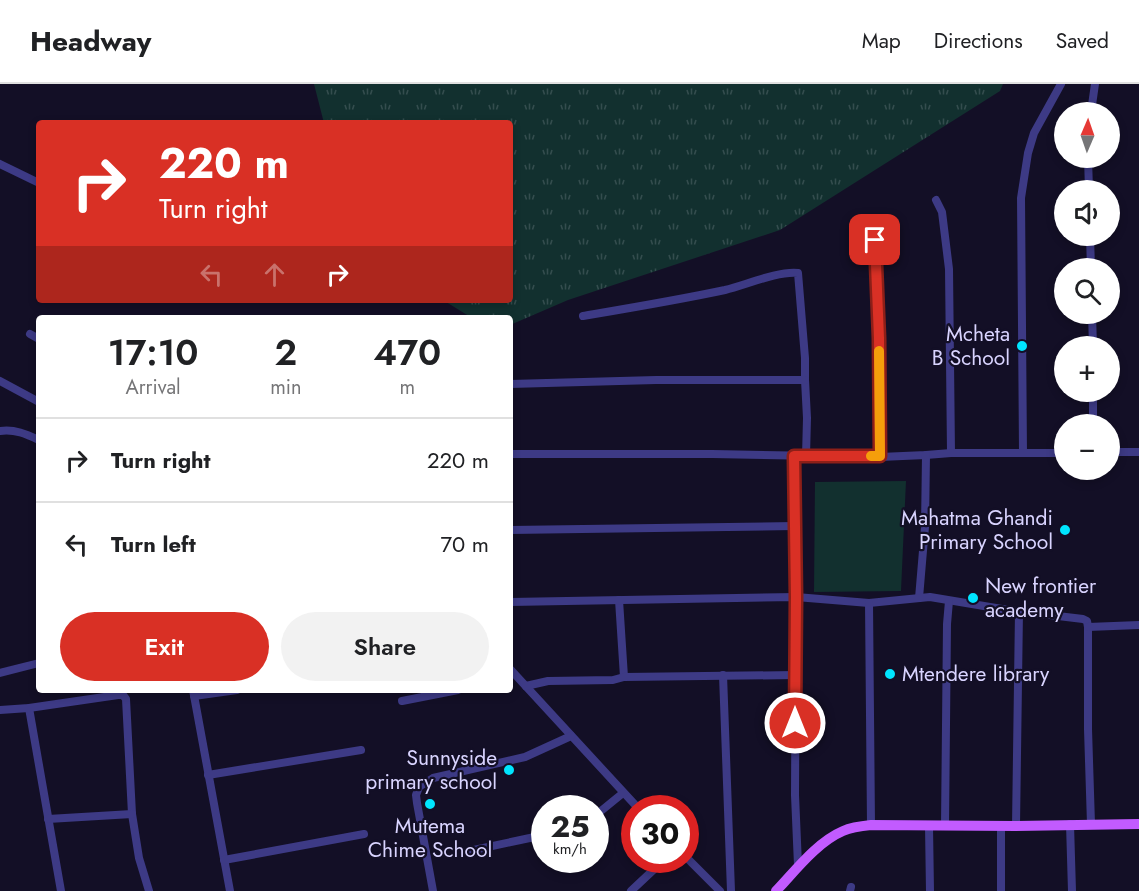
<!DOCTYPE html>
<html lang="en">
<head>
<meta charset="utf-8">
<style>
  body { margin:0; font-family:Jost,sans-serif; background:#f2f2f2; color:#202124; height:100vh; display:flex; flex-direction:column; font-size:22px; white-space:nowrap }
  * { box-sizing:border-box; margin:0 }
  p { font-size:20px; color:#757577 }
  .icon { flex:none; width:33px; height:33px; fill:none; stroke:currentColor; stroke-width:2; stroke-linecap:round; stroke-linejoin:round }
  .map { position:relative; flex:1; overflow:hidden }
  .sheet { position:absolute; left:36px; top:231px; width:477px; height:378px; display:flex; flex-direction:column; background:#fff; border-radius:6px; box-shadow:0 3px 9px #0003 }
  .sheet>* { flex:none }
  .banner { position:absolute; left:36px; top:36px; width:477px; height:183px; border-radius:6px; box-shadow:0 3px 9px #0003; background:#d93025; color:#fff; overflow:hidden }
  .needle { width:39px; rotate:2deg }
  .tools { position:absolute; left:1054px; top:18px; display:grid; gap:12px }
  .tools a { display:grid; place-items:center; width:66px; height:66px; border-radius:50%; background:#fff; box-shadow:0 3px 9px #0003; font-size:30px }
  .speed { position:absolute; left:531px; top:711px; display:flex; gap:12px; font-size:30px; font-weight:700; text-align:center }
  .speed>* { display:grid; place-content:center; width:78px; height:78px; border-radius:50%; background:#fff; box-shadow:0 3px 9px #0003; line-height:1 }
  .speed small { font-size:15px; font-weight:400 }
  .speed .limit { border:9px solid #d22; background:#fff; color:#111 }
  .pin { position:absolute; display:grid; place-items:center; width:51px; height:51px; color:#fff; margin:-26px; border-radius:12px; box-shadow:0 3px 9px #0006 }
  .me { position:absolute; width:66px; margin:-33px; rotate:0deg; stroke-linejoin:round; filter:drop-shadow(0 0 4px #0008) }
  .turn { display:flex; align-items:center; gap:21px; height:126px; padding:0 24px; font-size:27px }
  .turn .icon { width:78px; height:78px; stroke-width:2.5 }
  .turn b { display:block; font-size:42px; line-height:51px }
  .lanes { display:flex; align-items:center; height:57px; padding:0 24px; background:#0003; justify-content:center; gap:30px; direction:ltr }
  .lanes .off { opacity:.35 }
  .eta { display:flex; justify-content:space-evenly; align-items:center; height:102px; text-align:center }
  .eta b { font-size:36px; font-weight:600; line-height:42px }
  .action { display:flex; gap:12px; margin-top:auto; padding:12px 24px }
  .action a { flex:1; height:69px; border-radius:36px; background:#d93025; color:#fff; font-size:24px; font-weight:600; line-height:69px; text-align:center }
  .action a+a { background:#f2f2f2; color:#202124 }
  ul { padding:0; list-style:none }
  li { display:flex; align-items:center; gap:18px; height:84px; padding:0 24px; border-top:2px solid #e0e0e0 }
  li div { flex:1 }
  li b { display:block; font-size:22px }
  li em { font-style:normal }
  header { display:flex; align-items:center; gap:36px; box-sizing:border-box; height:84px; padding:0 30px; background:#fff; border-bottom:2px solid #e0e0e0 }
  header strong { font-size:28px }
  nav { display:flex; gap:33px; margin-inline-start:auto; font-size:21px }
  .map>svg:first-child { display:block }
  .grass { fill:url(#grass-tufts) }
  .park { fill:#12302f }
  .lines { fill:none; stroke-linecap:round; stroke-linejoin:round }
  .minor { stroke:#3d3a85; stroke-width:8 }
  .major { stroke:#c25bff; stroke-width:10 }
  .route-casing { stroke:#8d1f18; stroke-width:15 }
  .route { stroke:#d93025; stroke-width:10 }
  .slow { stroke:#f59e0b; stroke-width:10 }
  .poi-dot { fill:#00e5ff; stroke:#130f26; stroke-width:2 }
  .labels { text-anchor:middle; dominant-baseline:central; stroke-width:4.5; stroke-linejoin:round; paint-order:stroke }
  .poi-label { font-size:21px; fill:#d9d4ff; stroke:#130f26; text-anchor:end }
</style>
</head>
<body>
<header>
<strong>Headway</strong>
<nav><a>Map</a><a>Directions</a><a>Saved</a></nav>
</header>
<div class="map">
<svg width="1139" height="807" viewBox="0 0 1139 807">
  <defs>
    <pattern id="grass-tufts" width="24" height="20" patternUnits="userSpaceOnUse" patternTransform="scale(1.5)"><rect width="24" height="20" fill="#12302f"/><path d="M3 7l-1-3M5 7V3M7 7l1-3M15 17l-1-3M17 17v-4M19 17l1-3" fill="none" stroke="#344d4e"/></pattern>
  </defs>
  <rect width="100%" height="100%" fill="#130f26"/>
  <path class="grass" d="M 314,0 L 1003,0 L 1000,7 L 780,146 L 568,216 L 510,241 L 510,234 L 472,234 L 443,216 L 510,216 L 510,39 L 324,39 Z"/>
  <path class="park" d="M 906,397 L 901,507 L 814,508 L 815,398 Z"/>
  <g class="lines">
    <g class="minor">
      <path d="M 1091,28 L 1095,0"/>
      <path d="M 1088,74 L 1089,106"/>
      <path d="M 0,80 L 39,99"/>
      <path d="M 936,116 L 942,128 L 949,185 L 951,369"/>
      <path d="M 1090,152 L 1091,184"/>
      <path d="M 875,156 L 879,253 L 880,373"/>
      <path d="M 1092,230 L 1093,262"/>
      <path d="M 583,232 C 630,224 678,216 725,206 C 746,201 777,187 798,189 L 805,274 L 805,296 L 807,334 L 806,372"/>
      <path d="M 30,250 L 39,255"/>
      <path d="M 0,297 L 39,318"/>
      <path d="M 510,300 L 656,296 L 805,296"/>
      <path d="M 1093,340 L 1093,308"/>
      <path d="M 0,347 C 15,345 26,350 39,356"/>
      <path d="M 1110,368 L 1139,368"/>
      <path d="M 1023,369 L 1021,114 L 1028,69 L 1034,49 L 1061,0"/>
      <path d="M 510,370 L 712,370 L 880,373 L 926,371 L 951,369 L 1065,369"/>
      <path d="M 793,371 L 796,513 L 795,711 L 798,781"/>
      <path d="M 510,446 L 795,442"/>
      <path d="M 919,514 L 925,443 L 926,371"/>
      <path d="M 619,516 L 624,593"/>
      <path d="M 510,518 L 796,513 L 869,519 L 930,513 L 1008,526 L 1083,535 L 1087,537 L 1088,543 L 1088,645 L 1091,740"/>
      <path d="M 869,519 L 871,741"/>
      <path d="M 1088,543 L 1139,541"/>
      <path d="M 510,585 L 638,724"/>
      <path d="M 0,589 L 39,579"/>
      <path d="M 723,591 L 731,807"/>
      <path d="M 526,602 L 548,597 L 613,596 L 624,593 L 795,591"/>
      <path d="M 193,606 L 230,807"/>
      <path d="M 194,612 L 237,606"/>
      <path d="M 402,617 L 458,606"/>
      <path d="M 29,624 L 61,807"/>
      <path d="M 0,626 L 29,624 L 118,611 L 123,611 L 126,615 L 132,730 L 139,774 L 149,807"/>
      <path d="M 208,691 L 361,666"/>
      <path d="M 596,731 L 623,709"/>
      <path d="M 48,735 L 132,730"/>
      <path d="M 1070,740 L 1072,807"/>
      <path d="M 929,742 L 930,807"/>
      <path d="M 945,742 L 947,540 L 949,517"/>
      <path d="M 1016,742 L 1019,527"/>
      <path d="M 469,767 L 544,751"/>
      <path d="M 686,773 L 720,807"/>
      <path d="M 224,776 L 364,750"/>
      <path d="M 433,807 L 417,719 L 416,711 L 419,703 L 433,694 L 525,673 L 571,652"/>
      <path d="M 631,807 L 664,776"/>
      <path d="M 850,807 L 851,803"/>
      <path d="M 1001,807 L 1001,742"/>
    </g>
    <path class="major" d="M 776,807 C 795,787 817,758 843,747 C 852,743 861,742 871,741 L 1016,742 L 1139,740"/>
  </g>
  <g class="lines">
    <g class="route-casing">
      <path id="route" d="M 795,639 L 796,513 L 794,372 L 880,372 L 879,254 L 875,156"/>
    </g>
    <use href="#route" class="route"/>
    <path class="slow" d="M 871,372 L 880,372 L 879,267"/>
  </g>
  <g class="poi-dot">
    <circle cx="1022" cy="262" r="6"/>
    <circle cx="1065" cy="446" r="6"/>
    <circle cx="973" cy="514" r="6"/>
    <circle cx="890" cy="590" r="6"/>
    <circle cx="509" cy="686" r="6"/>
    <circle cx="430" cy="720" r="6"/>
  </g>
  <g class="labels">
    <g class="poi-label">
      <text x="1010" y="250">Mcheta<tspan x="1010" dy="24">B School</tspan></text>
      <text x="1053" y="434">Mahatma Ghandi<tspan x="1053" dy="24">Primary School</tspan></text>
      <text x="985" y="502" text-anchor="start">New frontier<tspan x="985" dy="24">academy</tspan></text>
      <text x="902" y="590" text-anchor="start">Mtendere library</text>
      <text x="497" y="674">Sunnyside<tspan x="497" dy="24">primary school</tspan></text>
      <text x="430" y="742" text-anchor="middle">Mutema<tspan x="430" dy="24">Chime School</tspan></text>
    </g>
  </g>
</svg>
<div class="tools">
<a><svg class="needle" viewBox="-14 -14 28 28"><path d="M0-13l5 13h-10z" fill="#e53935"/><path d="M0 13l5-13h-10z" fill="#757577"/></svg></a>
<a><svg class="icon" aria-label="sound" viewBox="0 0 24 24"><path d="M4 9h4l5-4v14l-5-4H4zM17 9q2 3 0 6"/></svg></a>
<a><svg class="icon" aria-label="search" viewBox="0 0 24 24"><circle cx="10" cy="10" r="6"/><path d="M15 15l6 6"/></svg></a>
<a>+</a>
<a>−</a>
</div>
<div class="speed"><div>25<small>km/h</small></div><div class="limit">30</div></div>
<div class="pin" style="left:875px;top:156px;background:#d93025"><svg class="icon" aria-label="arrive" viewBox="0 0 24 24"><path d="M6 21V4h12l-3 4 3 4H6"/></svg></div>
<svg class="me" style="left:795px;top:639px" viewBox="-20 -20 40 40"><circle r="17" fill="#d93025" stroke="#fff" stroke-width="3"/><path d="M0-11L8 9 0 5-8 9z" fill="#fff"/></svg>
<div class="banner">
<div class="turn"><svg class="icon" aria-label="right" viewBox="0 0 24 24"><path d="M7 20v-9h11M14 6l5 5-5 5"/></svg><div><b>220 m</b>Turn right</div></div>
<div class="lanes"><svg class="icon off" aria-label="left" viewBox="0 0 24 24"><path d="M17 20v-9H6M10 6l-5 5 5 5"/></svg><svg class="icon off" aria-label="ahead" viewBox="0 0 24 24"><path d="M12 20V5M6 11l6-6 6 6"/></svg><svg class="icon" aria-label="right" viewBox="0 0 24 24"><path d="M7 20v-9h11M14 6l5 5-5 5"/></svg></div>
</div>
<section class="sheet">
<div class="eta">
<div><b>17:10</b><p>Arrival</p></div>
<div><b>2</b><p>min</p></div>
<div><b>470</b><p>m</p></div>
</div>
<ul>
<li><svg class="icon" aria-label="right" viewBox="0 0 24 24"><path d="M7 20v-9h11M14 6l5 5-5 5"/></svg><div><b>Turn right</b></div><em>220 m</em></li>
<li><svg class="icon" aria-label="left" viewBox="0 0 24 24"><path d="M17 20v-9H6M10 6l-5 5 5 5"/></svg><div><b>Turn left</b></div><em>70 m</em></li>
</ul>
<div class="action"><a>Exit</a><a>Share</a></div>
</section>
</div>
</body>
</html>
